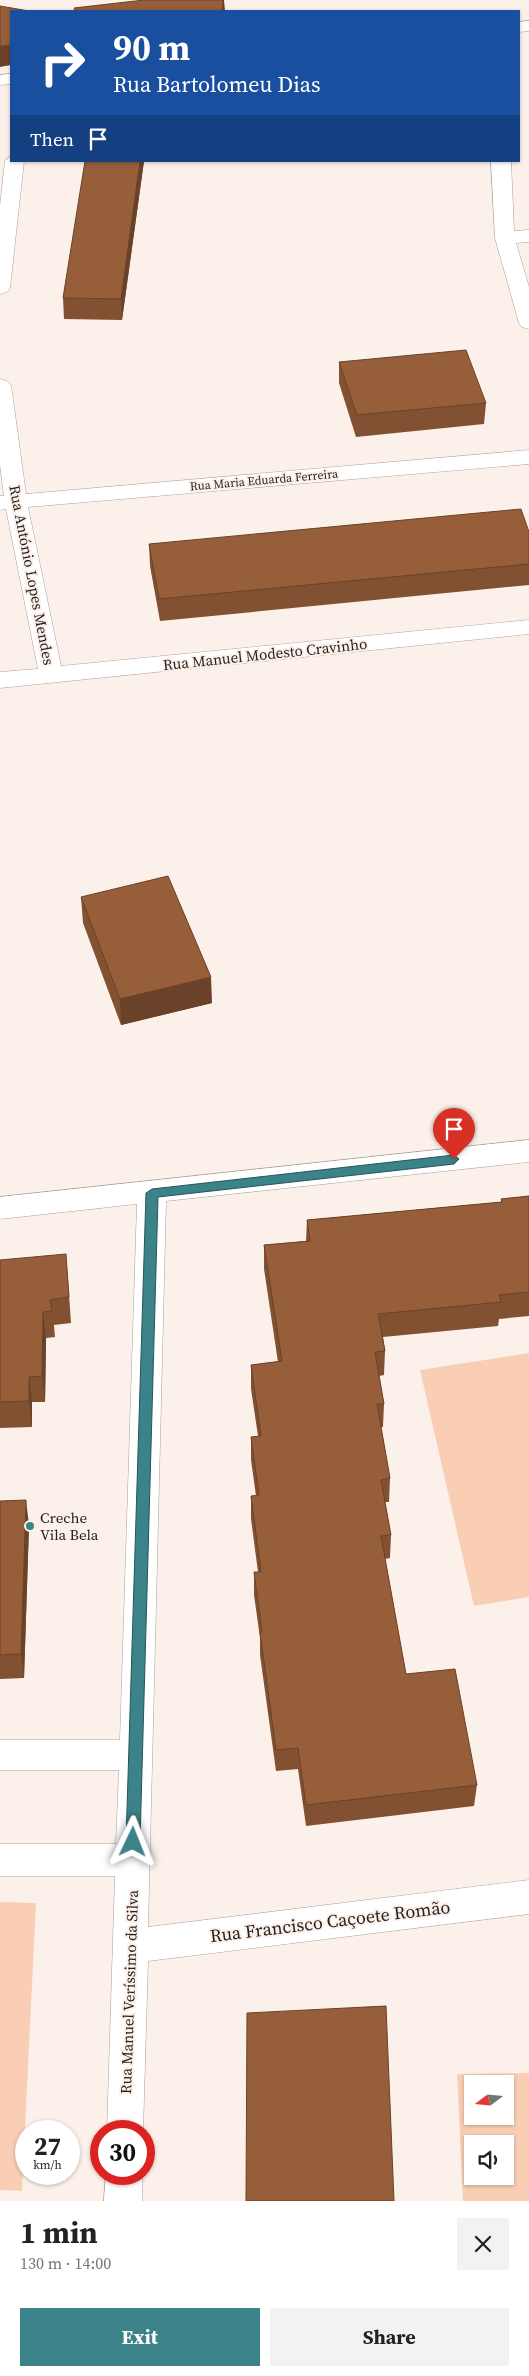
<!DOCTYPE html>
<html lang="en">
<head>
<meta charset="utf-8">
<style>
  body { margin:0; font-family:"Source Serif 4",serif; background:#f2f2f2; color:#222; height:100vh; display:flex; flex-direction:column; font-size:19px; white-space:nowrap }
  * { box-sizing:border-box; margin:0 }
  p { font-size:16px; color:#767676 }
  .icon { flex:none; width:28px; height:28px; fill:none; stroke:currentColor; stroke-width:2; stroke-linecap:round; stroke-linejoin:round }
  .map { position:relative; height:2201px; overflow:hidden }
  .side { display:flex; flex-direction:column; background:#fff; flex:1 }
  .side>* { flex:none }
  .guide { position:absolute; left:10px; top:10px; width:510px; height:152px; border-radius:0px; box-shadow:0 1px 4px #0004; background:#1a4fa0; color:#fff; overflow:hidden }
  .needle { width:32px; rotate:254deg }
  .tools { position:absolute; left:464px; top:2075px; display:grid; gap:10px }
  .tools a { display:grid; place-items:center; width:50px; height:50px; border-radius:0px; background:#fff; box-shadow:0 1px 4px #0004; font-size:25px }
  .speed { position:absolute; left:15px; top:2120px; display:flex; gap:10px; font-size:25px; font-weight:700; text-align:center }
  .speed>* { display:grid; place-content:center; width:65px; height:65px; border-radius:50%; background:#fff; box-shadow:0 1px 4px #0004; line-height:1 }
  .speed small { font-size:12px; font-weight:400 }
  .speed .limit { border:8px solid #d22; background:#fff; color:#111 }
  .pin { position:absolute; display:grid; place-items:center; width:42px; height:42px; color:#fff; margin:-51px -21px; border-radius:50% 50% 50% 0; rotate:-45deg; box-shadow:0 0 5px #0007 }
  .pin .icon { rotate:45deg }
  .me { position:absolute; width:55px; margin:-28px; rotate:2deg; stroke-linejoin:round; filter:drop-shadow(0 0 4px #0008) }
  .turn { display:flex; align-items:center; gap:18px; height:105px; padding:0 20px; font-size:22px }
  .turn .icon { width:65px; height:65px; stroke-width:2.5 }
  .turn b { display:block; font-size:35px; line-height:42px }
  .then { display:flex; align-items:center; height:48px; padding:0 20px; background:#0003; gap:10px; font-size:19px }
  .round { display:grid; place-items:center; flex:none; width:52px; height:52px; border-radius:0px; background:#f2f2f2 }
  .overview { display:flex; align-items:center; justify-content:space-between; height:85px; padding:0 20px }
  h1 { font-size:30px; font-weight:700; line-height:38px }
  .cta { display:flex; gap:10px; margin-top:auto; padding:10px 20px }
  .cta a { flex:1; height:58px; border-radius:0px; background:#3b8389; color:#fff; font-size:20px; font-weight:700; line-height:58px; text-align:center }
  .cta a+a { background:#f2f2f2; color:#222 }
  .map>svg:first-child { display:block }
  .green { fill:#f9ceb5; fill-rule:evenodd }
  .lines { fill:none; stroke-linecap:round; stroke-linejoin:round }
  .minor-casing { stroke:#aa9f99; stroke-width:1 }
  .minor { fill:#fff; fill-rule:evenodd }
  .wall { fill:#825132 }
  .shaded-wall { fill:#6a4229 }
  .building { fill:#975e3a; stroke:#6a4229 }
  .route { fill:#3b8389; stroke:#265559 }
  .poi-dot { fill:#3b8389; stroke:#fcf1ea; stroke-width:2 }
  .labels { text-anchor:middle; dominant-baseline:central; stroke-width:4; stroke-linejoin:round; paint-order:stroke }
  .far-street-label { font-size:12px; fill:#231f1d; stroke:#fcf1ea }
  .street-label { font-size:15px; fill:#231f1d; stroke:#fcf1ea }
  .poi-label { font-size:15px; fill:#231f1d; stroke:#fcf1ea; text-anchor:start }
  .near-street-label { font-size:18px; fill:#231f1d; stroke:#fcf1ea }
</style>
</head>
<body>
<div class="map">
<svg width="529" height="2201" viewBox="0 0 529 2201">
  <rect width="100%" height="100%" fill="#fcf1ea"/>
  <g class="green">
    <path d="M 529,1353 L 529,1597 L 474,1606 L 420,1370 Z"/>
    <path d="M 0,1902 L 36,1903 L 22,2191 L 0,2190 Z"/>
    <path d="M 529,2073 L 529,2201 L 463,2201 L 457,2074 ZM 472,2084 L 505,2084 L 505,2116 L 472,2116 ZM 472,2144 L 505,2144 L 505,2176 L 472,2176 Z"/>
  </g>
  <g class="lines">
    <g class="minor-casing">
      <g id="minor">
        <path d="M 529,21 L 529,31 L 519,32 L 519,22 Z"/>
        <path d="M 11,74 L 11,84 L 0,85 L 0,75 Z"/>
        <path d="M 11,156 L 11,161 L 24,161 L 10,288 L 7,292 L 0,294 L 0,206 L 5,161 Z"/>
        <path d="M 491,161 L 511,161 L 514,231 L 529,230 L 529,242 L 516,243 L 529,287 L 529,329 L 522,327 L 519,323 L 495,238 Z"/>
        <path d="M 0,379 L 7,381 L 11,385 L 26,494 L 529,450 L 529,464 L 28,507 L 61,666 L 529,620 L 529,634 L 0,688 L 0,672 L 38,669 L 6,509 L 0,510 L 0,496 L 4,496 L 0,465 Z"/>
        <path d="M 529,1140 L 529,1162 L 166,1201 L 148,1927 L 529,1880 L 529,1914 L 148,1961 L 143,2131 L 107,2131 L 115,1876 L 0,1876 L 0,1844 L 116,1844 L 119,1770 L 0,1770 L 0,1740 L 120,1740 L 137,1204 L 0,1219 L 0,1197 Z"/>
        <path d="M 106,2174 L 142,2174 L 142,2201 L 104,2201 Z"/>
      </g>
    </g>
    <use href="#minor" class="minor"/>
  </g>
  <g class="wall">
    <path d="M 144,161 L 122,320 L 64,319 L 63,298 Z"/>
    <path d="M 339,362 L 486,403 L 484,424 L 356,437 L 339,383 Z"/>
    <path d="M 529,532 L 529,585 L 160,621 L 150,566 L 149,544 Z"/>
    <path d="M 81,897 L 212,1003 L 121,1025 L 83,923 Z"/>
    <path d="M 529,1196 L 529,1316 L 499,1319 L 498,1326 L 383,1337 L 385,1351 L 384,1375 L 379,1376 L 384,1404 L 383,1427 L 381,1427 L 390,1478 L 389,1502 L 385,1502 L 391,1535 L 390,1558 L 385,1559 L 406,1674 L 477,1785 L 474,1806 L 306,1826 L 298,1769 L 276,1771 L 260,1655 L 260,1638 L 254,1595 L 254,1572 L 258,1572 L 251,1519 L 251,1496 L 256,1496 L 251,1460 L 251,1437 L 258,1436 L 251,1389 L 251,1365 L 278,1362 L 264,1269 L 264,1245 L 306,1241 L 307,1220 L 501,1202 L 501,1199 Z"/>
    <path d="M 0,1260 L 68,1280 L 71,1323 L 54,1325 L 55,1337 L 46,1338 L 45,1402 L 32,1402 L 32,1427 L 0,1428 Z"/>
    <path d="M 0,1501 L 29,1525 L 24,1678 L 0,1679 Z"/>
  </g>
  <g class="shaded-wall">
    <path d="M 223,0 L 224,0 L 225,11 L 222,11 Z"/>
    <path d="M 11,45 L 11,65 L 0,67 L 0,46 Z"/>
    <path d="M 140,161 L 144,161 L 122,320 L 121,299 Z"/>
    <path d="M 211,977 L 212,1003 L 121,1025 L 120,999 Z"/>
    <path d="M 43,1312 L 46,1338 L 45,1402 L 42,1376 Z"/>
    <path d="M 29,1377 L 32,1402 L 32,1427 L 29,1401 Z"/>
    <path d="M 26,1500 L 29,1525 L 24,1678 L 21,1654 Z"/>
  </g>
  <g class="building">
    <path d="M 144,0 L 223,0 L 222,11 L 75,11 L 74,8 Z"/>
    <path d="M 0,6 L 29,11 L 11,11 L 11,45 L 0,46 Z"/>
    <path d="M 85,161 L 140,161 L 121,299 L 63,298 Z"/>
    <path d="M 466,350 L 486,403 L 357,415 L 339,362 Z"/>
    <path d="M 521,509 L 529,532 L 529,564 L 159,599 L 149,544 Z"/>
    <path d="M 168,876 L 211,977 L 120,999 L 81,897 Z"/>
    <path d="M 529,1196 L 529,1292 L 499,1295 L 501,1302 L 378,1314 L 385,1351 L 375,1352 L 384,1404 L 377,1404 L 390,1478 L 381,1480 L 391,1535 L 381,1536 L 406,1674 L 455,1669 L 477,1785 L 306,1805 L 298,1748 L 276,1750 L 260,1632 L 262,1632 L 254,1572 L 261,1572 L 251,1496 L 259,1495 L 251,1437 L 261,1436 L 251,1365 L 282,1361 L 264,1245 L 310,1241 L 307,1220 L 502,1202 L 501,1199 Z"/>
    <path d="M 66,1254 L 69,1297 L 50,1300 L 52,1311 L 43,1312 L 42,1376 L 29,1377 L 29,1401 L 0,1402 L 0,1260 Z"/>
    <path d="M 26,1500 L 21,1654 L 0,1655 L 0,1501 Z"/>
    <path d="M 386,2006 L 394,2201 L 246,2201 L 247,2013 Z"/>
  </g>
  <path class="route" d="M 454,1155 L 459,1159 L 454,1164 L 158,1197 L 140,1842 L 138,1847 L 133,1849 L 128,1847 L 126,1842 L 146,1193 L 152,1189 Z"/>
  <circle class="poi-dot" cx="30" cy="1526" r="5"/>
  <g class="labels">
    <g class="far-street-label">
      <text transform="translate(264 480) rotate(-5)">Rua Maria Eduarda Ferreira</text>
    </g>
    <g class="street-label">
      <text transform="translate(32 575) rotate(79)">Rua António Lopes Mendes</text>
      <text transform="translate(265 654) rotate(-6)">Rua Manuel Modesto Cravinho</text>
      <text transform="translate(129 1992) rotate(-88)">Rua Manuel Veríssimo da Silva</text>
    </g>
    <g class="poi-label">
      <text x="40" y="1517">Creche<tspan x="40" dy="17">Vila Bela</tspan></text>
    </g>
    <g class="near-street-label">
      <text transform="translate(330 1921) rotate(-7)">Rua Francisco Caçoete Romão</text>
    </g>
  </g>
</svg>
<div class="tools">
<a><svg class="needle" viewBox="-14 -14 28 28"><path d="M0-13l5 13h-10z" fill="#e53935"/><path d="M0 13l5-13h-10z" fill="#767676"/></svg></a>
<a><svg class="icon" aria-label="sound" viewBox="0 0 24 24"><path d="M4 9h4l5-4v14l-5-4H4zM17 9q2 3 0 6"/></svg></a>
</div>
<div class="speed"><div>27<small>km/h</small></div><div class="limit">30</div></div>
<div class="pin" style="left:454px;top:1159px;background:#d93025"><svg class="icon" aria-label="arrive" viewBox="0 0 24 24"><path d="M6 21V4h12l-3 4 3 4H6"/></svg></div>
<svg class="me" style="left:133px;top:1842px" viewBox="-20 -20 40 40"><path d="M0-17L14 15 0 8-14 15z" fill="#3b8389" stroke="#fff" stroke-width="4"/></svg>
<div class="guide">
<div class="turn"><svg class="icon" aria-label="right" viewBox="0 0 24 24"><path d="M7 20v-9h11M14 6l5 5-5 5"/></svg><div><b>90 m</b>Rua Bartolomeu Dias</div></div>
<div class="then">Then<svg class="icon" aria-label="arrive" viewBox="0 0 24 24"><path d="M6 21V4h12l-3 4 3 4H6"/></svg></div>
</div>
</div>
<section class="side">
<div class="overview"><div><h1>1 min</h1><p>130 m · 14:00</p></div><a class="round"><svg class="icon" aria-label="close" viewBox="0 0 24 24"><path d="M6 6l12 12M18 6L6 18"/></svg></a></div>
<div class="cta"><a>Exit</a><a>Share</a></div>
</section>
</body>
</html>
